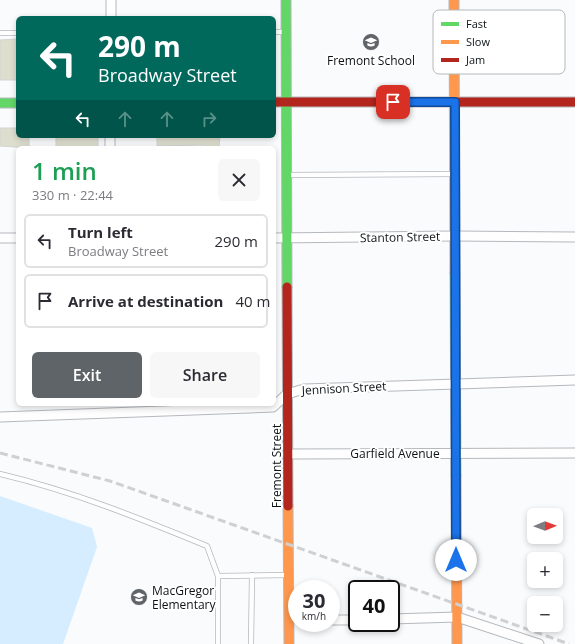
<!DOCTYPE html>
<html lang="en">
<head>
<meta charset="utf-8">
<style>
  body { margin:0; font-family:"Open Sans",sans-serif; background:#f7f7f7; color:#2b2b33; height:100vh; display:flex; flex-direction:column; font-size:15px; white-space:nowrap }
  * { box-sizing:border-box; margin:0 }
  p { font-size:13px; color:#7c7c81 }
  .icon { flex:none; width:22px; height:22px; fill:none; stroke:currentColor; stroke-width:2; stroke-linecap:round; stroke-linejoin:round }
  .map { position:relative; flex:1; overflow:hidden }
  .sheet { position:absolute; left:16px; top:146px; width:260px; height:260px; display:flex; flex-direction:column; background:#fff; border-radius:6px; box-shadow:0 2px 6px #0003 }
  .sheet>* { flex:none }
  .hud { position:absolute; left:16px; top:16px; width:260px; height:122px; border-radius:6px; box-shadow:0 2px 6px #0003; background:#00695c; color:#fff; overflow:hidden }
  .needle { width:26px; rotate:89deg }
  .tools { position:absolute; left:527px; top:508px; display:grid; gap:8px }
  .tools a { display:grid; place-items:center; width:36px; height:36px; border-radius:6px; background:#fff; box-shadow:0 2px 6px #0003; font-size:20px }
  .speed { position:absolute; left:288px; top:580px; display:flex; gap:8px; font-size:20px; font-weight:700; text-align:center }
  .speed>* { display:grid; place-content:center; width:52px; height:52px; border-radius:50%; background:#fff; box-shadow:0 2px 6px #0003; line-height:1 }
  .speed small { font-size:10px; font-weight:400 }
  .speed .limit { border:2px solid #111; border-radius:6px; background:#fff; color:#111 }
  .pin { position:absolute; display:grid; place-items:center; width:34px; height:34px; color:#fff; margin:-17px; border-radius:8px; box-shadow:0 2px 6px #0006 }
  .me { position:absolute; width:44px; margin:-22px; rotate:0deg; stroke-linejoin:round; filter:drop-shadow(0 0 3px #0008) }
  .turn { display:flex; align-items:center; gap:14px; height:84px; padding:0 16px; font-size:18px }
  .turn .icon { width:52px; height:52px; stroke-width:2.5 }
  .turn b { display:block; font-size:28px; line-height:34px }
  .lanes { display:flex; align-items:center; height:38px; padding:0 16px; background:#0003; justify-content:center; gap:20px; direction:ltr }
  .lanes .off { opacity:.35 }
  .round { display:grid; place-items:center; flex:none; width:42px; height:42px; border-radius:6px; background:#f7f7f7 }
  .summary { display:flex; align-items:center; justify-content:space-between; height:68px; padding:0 16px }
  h1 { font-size:24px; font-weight:600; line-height:30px; color:#1e9e55 }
  .action { display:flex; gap:8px; margin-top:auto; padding:8px 16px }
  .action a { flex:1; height:46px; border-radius:6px; background:#5f6468; color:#fff; font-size:16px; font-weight:600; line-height:46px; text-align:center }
  .action a+a { background:#f7f7f7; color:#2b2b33 }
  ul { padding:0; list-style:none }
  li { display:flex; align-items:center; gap:12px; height:54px; margin:0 8px 6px; padding:0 8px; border:2px solid #e1e1e2; border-radius:6px }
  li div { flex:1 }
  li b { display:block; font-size:15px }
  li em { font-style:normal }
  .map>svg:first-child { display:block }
  .green { fill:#d5edfe }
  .building { fill:#dedecf; stroke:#d3d4d2 }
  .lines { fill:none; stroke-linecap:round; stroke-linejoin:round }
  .lane-casing { stroke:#b5b8bc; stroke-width:6 }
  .street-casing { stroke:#b5b8bc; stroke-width:11 }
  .fast-casing { stroke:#b5b8bc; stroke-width:11 }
  .slow-casing { stroke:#b5b8bc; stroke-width:11 }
  .jam-casing { stroke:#b5b8bc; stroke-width:11 }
  .lane { stroke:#fefeff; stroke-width:4.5 }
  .street { stroke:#fefeff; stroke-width:9 }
  .fast { stroke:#63d668; stroke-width:9 }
  .slow { stroke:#ff974d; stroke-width:9 }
  .jam { stroke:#b3261e; stroke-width:9 }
  .rail { stroke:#cfd0d2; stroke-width:3; stroke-dasharray:8 4; stroke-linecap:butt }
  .route-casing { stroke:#114b97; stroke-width:10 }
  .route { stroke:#1a73e8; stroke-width:7 }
  .labels { text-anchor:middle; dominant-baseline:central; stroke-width:4; stroke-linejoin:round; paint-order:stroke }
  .poi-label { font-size:12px; fill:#0c1317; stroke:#fff }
  .street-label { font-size:12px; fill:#0c1317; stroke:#fff }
  .key { fill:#fff; stroke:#b6b8b9; stroke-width:1 }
  .key-label { font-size:11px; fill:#0c1317 }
</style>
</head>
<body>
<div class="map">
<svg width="575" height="644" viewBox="0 0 575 644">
  <rect width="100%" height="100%" fill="#f9fbfd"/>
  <path class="green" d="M 0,496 L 92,528 L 97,547 L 63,644 L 0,644 Z"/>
  <g class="building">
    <path d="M 16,39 L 18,80 L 0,80 L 0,40 Z"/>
    <path d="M 0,128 L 18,128 L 18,136 L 29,136 L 29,148 L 0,146 Z"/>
    <rect x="56" y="136" width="42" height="12"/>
    <path d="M 157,136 L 220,136 L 219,147 L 203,148 L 203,145 L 157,146 Z"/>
  </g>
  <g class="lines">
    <g class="lane-casing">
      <g id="lane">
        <path d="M 274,32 L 284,32"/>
        <path d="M 0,33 L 18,33"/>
        <path d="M 289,175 L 453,174"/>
        <path d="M 0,474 C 72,491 139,518 207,546 L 218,576"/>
        <path d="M 218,644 L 218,576 L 287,575"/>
        <path d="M 251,644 L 252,575"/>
      </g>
    </g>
    <g class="street-casing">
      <g id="street">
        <path d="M 111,18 L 111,0"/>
        <path d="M 110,136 L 110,148"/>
        <path d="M 0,238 L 18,238"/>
        <path d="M 274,238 L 455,236 L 575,237"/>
        <path d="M 0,417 L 273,407 L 287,394 L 304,389 L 575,380"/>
        <path d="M 288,454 L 575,453"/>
        <path d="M 391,619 L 457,617 L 539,644"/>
        <path d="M 331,620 L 357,620"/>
      </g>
    </g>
    <g class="fast-casing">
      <g id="fast">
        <path d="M 286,0 L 287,287"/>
        <path d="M 0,103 L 18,103"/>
        <path d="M 455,273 L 456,475"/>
      </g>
    </g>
    <g class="slow-casing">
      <g id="slow">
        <path d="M 454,0 L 455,273"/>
        <path d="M 456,475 L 457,644"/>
        <path d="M 288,506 L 289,644"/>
      </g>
    </g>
    <g class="jam-casing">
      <g id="jam">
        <path d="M 274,102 L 575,102"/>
        <path d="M 287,287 L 288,506"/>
      </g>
    </g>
    <use href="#lane" class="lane"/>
    <use href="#street" class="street"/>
    <use href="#fast" class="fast"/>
    <use href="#slow" class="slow"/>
    <use href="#jam" class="jam"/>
    <path class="rail" d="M 0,453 L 110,481 L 569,644"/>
  </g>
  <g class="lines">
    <g class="route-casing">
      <path id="route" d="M 393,102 L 455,102 L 456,560"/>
    </g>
    <use href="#route" class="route"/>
  </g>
  <defs>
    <g id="school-disc" transform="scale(0.9)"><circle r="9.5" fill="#5f6468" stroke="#fff"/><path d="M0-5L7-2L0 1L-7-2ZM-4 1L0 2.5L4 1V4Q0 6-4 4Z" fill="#fff"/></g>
  </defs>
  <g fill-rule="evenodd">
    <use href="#school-disc" x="371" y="42"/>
    <use href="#school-disc" x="139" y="597"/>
  </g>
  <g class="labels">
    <g class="poi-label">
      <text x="371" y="60">Fremont School</text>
      <text x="152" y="590" text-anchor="start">MacGregor<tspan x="152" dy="14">Elementary</tspan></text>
    </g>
    <g class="street-label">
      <text transform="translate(400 237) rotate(-1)">Stanton Street</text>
      <text transform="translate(344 388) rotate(-3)">Jennison Street</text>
      <text x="395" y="453">Garfield Avenue</text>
      <text transform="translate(276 466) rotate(-90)">Fremont Street</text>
    </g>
  </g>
  <rect x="433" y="10" width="132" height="64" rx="6" class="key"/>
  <rect x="441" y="22" width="18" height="4" fill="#63d668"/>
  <rect x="441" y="40" width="18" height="4" fill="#ff974d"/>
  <rect x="441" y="58" width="18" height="4" fill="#b3261e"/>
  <g class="key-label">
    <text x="466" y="28">Fast</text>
    <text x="466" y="46">Slow</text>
    <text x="466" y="64">Jam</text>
  </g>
</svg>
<div class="tools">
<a><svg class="needle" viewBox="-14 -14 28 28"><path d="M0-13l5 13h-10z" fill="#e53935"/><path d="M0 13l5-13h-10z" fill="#7c7c81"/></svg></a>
<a>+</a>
<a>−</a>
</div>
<div class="speed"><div>30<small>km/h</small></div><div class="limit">40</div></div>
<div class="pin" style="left:393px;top:102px;background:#d93025"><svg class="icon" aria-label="arrive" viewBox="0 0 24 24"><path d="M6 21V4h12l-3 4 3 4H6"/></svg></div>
<svg class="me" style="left:456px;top:560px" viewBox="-20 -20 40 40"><circle r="19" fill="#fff"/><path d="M0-13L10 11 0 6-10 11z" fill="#1a73e8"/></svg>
<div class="hud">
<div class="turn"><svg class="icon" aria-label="left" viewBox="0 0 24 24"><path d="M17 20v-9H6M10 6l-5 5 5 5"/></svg><div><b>290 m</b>Broadway Street</div></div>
<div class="lanes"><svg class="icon" aria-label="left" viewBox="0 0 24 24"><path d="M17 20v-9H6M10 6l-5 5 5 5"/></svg><svg class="icon off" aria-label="ahead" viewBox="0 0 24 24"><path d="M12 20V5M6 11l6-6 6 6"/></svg><svg class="icon off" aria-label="ahead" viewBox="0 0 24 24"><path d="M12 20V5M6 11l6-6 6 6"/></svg><svg class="icon off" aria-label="right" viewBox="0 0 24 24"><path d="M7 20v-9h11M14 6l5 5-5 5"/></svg></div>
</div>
<section class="sheet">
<div class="summary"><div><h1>1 min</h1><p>330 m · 22:44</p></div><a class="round"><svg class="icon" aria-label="close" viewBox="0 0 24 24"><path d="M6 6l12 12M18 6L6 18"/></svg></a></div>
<ul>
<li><svg class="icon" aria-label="left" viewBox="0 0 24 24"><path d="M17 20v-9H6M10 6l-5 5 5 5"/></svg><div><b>Turn left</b><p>Broadway Street</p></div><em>290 m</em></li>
<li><svg class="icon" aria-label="arrive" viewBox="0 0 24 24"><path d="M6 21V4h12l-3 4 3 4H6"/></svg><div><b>Arrive at destination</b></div><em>40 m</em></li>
</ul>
<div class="action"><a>Exit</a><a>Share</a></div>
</section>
</div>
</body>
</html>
